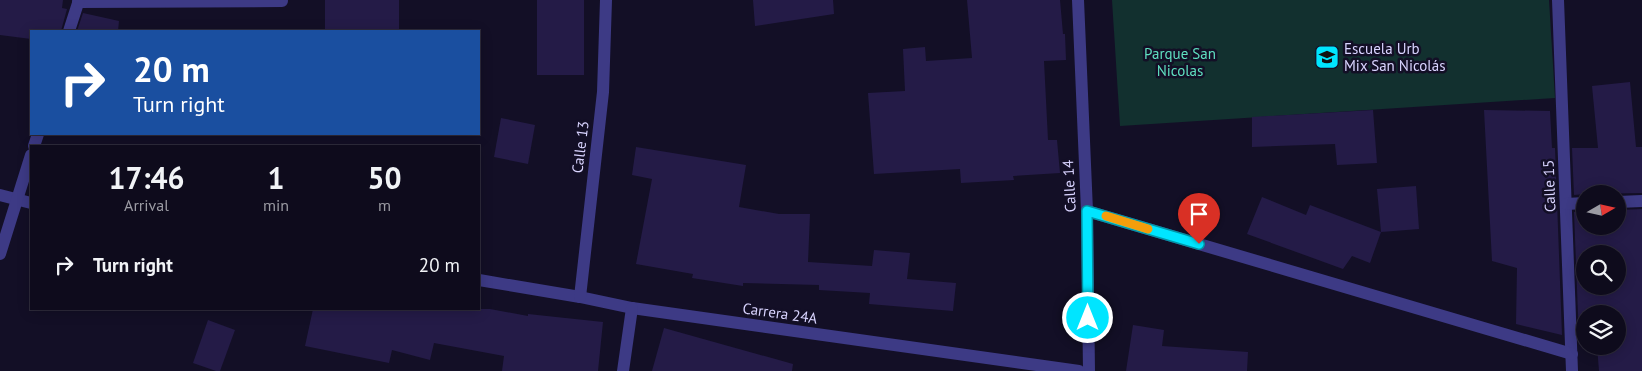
<!DOCTYPE html>
<html lang="en">
<head>
<meta charset="utf-8">
<style>
  body { margin:0; font-family:"PT Sans",sans-serif; background:#171425; color:#f1f3f6; height:100vh; display:flex; flex-direction:column; font-size:19px; white-space:nowrap }
  * { box-sizing:border-box; margin:0 }
  p { font-size:16px; color:#9b9ba3 }
  .icon { flex:none; width:28px; height:28px; fill:none; stroke:currentColor; stroke-width:2; stroke-linecap:round; stroke-linejoin:round }
  .map { position:relative; flex:1; overflow:hidden }
  .sheet { position:absolute; left:30px; top:145px; width:450px; height:165px; display:flex; flex-direction:column; background:#0e0b1c; border-radius:0px; box-shadow:0 2px 12px #0003,0 0 0 1px #2e2b3b }
  .sheet>* { flex:none }
  .top-card { position:absolute; left:30px; top:30px; width:450px; height:105px; border-radius:0px; box-shadow:0 2px 12px #0003,0 0 0 1px #2e2b3b; background:#1a4fa0; color:#fff; overflow:hidden }
  .needle { width:32px; rotate:81deg }
  .buttons { position:absolute; left:1576px; top:185px; display:grid; gap:10px }
  .buttons a { display:grid; place-items:center; width:50px; height:50px; border-radius:50%; background:#0e0b1c; box-shadow:0 2px 12px #0003,0 0 0 1px #2e2b3b; font-size:25px }
  .pin { position:absolute; display:grid; place-items:center; width:42px; height:42px; color:#fff; margin:-51px -21px; border-radius:50% 50% 50% 0; rotate:-45deg; box-shadow:0 0 5px #0007 }
  .pin .icon { rotate:45deg }
  .me { position:absolute; width:55px; margin:-28px; rotate:0deg; stroke-linejoin:round; filter:drop-shadow(0 0 4px #0008) }
  .turn { display:flex; align-items:center; gap:18px; height:105px; padding:0 20px; font-size:22px }
  .turn .icon { width:65px; height:65px; stroke-width:2.5 }
  .turn b { display:block; font-size:35px; line-height:42px }
  .eta { display:flex; justify-content:space-evenly; align-items:center; height:85px; text-align:center }
  .eta b { font-size:30px; font-weight:600; line-height:35px }
  ul { padding:0; list-style:none }
  li { display:flex; align-items:center; gap:15px; height:70px; padding:0 20px }
  li div { flex:1 }
  li b { display:block; font-size:19px }
  li em { font-style:normal }
  .map>svg:first-child { display:block }
  .green { fill:#12302f }
  .building { fill:#241b47; fill-rule:evenodd }
  .lines { fill:none; stroke-linecap:round; stroke-linejoin:round }
  .minor { stroke:#3d3a85; stroke-width:12 }
  .route-casing { stroke:#0095a6; stroke-width:12 }
  .route { stroke:#00e5ff; stroke-width:9 }
  .slow { stroke:#f59e0b; stroke-width:9 }
  .labels { text-anchor:middle; dominant-baseline:central; stroke-width:5; stroke-linejoin:round; paint-order:stroke }
  .poi-label { font-size:15px; fill:#d9d4ff; stroke:#130f26; text-anchor:start }
  .park-label { font-size:15px; fill:#5fe0c0; stroke:#130f26 }
  .street-label { font-size:15px; fill:#d9d4ff; stroke:#130f26 }
</style>
</head>
<body>
<div class="map">
<svg width="1642" height="371" viewBox="0 0 1642 371">
  <rect width="100%" height="100%" fill="#130f26"/>
  <path class="green" d="M 1112,0 L 1549,0 L 1555,98 L 1120,126 Z"/>
  <g class="building">
    <path d="M 0,0 L 63,0 L 62,8 L 67,9 L 61,31 L 31,31 L 31,39 L 0,35 Z"/>
    <rect x="325" y="0" width="74" height="31"/>
    <rect x="537" y="0" width="47" height="75"/>
    <path d="M 753,0 L 833,0 L 834,14 L 755,26 Z"/>
    <path d="M 967,0 L 1060,0 L 1063,34 L 1065,34 L 1066,60 L 1044,61 L 1048,140 L 1057,140 L 1060,173 L 1013,176 L 1014,180 L 961,183 L 960,169 L 874,174 L 868,93 L 905,91 L 903,49 L 925,47 L 926,61 L 972,58 Z"/>
    <path d="M 83,13 L 119,21 L 118,31 L 77,31 Z"/>
    <path d="M 1630,82 L 1636,147 L 1642,147 L 1642,193 L 1585,194 L 1574,195 L 1572,148 L 1598,148 L 1592,86 Z"/>
    <path d="M 1373,110 L 1377,163 L 1337,165 L 1335,144 L 1252,147 L 1252,117 Z"/>
    <path d="M 1484,110 L 1550,111 L 1552,148 L 1555,148 L 1562,335 L 1516,324 L 1517,268 L 1492,261 Z"/>
    <path d="M 501,118 L 535,125 L 528,164 L 494,157 Z"/>
    <path d="M 636,147 L 746,165 L 739,207 L 779,214 L 810,214 L 808,262 L 872,266 L 874,250 L 910,253 L 907,279 L 956,283 L 953,311 L 869,304 L 870,293 L 819,290 L 819,285 L 743,283 L 743,286 L 692,278 L 693,274 L 636,264 L 652,179 L 632,175 Z"/>
    <path d="M 1416,186 L 1419,229 L 1381,232 L 1377,189 Z"/>
    <path d="M 1262,197 L 1306,215 L 1310,205 L 1381,232 L 1370,263 L 1352,256 L 1343,269 L 1247,234 Z"/>
    <path d="M 1642,209 L 1642,371 L 1599,371 L 1597,346 L 1618,346 L 1618,314 L 1585,314 L 1585,340 L 1579,339 L 1574,212 L 1585,211 L 1585,226 L 1618,226 L 1618,210 ZM 1585,254 L 1618,254 L 1618,286 L 1585,286 Z"/>
    <path d="M 313,309 L 490,309 L 528,316 L 528,314 L 603,322 L 598,371 L 502,371 L 504,356 L 434,343 L 430,360 L 392,350 L 389,363 L 305,346 Z"/>
    <path d="M 208,320 L 235,330 L 220,371 L 216,371 L 193,363 Z"/>
    <path d="M 1133,325 L 1164,330 L 1162,346 L 1248,352 L 1247,371 L 1126,371 Z"/>
    <path d="M 664,328 L 793,364 L 792,371 L 652,371 Z"/>
  </g>
  <g class="lines">
    <g class="minor">
      <path d="M 1078,0 L 1087,211 L 1089,371"/>
      <path d="M 1558,0 L 1572,371"/>
      <path d="M 78,2 L 282,1"/>
      <path d="M 69,31 L 79,0"/>
      <path d="M 34,146 L 38,134"/>
      <path d="M 0,195 L 31,203"/>
      <path d="M 1618,202 L 1642,201"/>
      <path d="M 1566,204 L 1585,203"/>
      <path d="M 1087,211 L 1572,354"/>
      <path d="M 0,254 L 31,155"/>
      <path d="M 479,280 L 580,297 L 632,308 L 1079,371"/>
      <path d="M 580,297 L 603,92 L 606,0"/>
      <path d="M 623,371 L 632,308"/>
    </g>
  </g>
  <g class="lines">
    <g class="route-casing">
      <path id="route" d="M 1088,318 L 1087,211 L 1199,244"/>
    </g>
    <use href="#route" class="route"/>
    <path class="slow" d="M 1106,216 L 1148,229"/>
  </g>
  <defs>
    <g id="school-square" transform="scale(1.25)"><rect x="-9" y="-9" width="18" height="18" rx="4" fill="#00e5ff" stroke="#130f26"/><path d="M0-5L7-2L0 1L-7-2ZM-4 1L0 2.5L4 1V4Q0 6-4 4Z" fill="#111"/></g>
  </defs>
  <g fill-rule="evenodd">
    <use href="#school-square" x="1327" y="57"/>
  </g>
  <g class="labels">
    <g class="poi-label">
      <text x="1344" y="48">Escuela Urb<tspan x="1344" dy="17">Mix San Nicolás</tspan></text>
    </g>
    <g class="park-label">
      <text x="1180" y="53">Parque San<tspan x="1180" dy="17">Nicolas</tspan></text>
    </g>
    <g class="street-label">
      <text transform="translate(580 147) rotate(-83)">Calle 13</text>
      <text transform="translate(1069 186) rotate(-93)">Calle 14</text>
      <text transform="translate(1549 186) rotate(-92)">Calle 15</text>
      <text transform="translate(780 313) rotate(8)">Carrera 24A</text>
    </g>
  </g>
</svg>
<div class="buttons">
<a><svg class="needle" viewBox="-14 -14 28 28"><path d="M0-13l5 13h-10z" fill="#e53935"/><path d="M0 13l5-13h-10z" fill="#9b9ba3"/></svg></a>
<a><svg class="icon" aria-label="search" viewBox="0 0 24 24"><circle cx="10" cy="10" r="6"/><path d="M15 15l6 6"/></svg></a>
<a><svg class="icon" aria-label="layers" viewBox="0 0 24 24"><path d="M12 4l9 5-9 5-9-5zM3 14l9 5 9-5"/></svg></a>
</div>
<div class="pin" style="left:1199px;top:244px;background:#d93025"><svg class="icon" aria-label="arrive" viewBox="0 0 24 24"><path d="M6 21V4h12l-3 4 3 4H6"/></svg></div>
<svg class="me" style="left:1088px;top:318px" viewBox="-20 -20 40 40"><circle r="17" fill="#00e5ff" stroke="#fff" stroke-width="3"/><path d="M0-11L8 9 0 5-8 9z" fill="#fff"/></svg>
<div class="top-card">
<div class="turn"><svg class="icon" aria-label="right" viewBox="0 0 24 24"><path d="M7 20v-9h11M14 6l5 5-5 5"/></svg><div><b>20 m</b>Turn right</div></div>
</div>
<section class="sheet">
<div class="eta">
<div><b>17:46</b><p>Arrival</p></div>
<div><b>1</b><p>min</p></div>
<div><b>50</b><p>m</p></div>
</div>
<ul>
<li><svg class="icon" aria-label="right" viewBox="0 0 24 24"><path d="M7 20v-9h11M14 6l5 5-5 5"/></svg><div><b>Turn right</b></div><em>20 m</em></li>
</ul>
</section>
</div>
</body>
</html>
